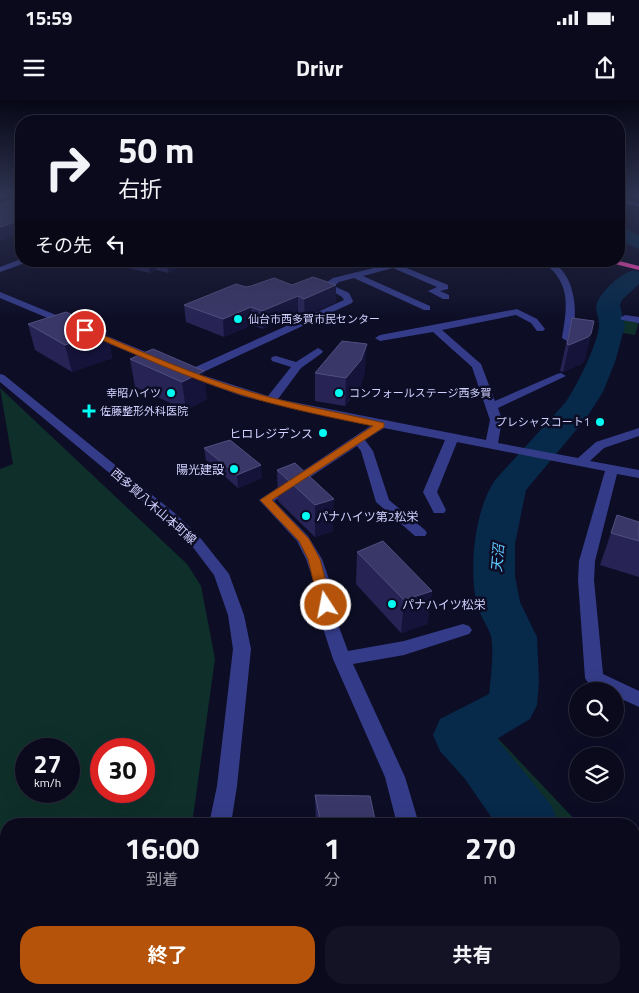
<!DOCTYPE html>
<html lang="ja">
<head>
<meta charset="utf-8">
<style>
  body { margin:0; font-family:"Titillium Web","Noto Sans JP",sans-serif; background:#131325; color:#f1f3f6; height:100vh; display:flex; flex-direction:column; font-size:19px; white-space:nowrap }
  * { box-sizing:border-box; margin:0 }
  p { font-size:16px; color:#999aa3 }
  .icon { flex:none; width:28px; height:28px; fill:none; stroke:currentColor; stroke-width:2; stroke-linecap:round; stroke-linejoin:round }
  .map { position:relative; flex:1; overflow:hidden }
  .panel { position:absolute; left:0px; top:718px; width:640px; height:176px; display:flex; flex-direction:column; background:#0a0a1c; border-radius:20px 20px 0 0; box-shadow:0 5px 20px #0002,0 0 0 1px #2a2b3b }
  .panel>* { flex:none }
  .hud { position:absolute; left:15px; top:15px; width:610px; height:152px; border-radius:20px; box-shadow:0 5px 20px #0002,0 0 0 1px #2a2b3b; background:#0a0a1c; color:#f1f3f6; overflow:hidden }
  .fabs { position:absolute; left:569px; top:582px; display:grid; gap:10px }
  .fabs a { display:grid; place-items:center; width:55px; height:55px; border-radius:50%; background:#0a0a1c; box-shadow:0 5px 20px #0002,0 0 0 1px #2a2b3b; font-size:25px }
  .speed { position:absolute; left:15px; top:638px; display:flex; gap:10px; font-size:25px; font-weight:700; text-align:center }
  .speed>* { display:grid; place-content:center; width:65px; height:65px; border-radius:50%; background:#0a0a1c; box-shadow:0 5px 20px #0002,0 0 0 1px #2a2b3b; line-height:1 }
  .speed small { font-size:12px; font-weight:400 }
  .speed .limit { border:8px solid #d22; background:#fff; color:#111 }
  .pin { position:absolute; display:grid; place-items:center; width:42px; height:42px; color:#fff; margin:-21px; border:2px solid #fff; border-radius:50%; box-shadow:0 1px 5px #0007 }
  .me { position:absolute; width:55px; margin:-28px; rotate:349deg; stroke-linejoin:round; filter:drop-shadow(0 0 4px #0008) }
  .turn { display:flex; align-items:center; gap:18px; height:105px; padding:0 20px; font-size:22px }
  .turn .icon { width:65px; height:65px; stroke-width:2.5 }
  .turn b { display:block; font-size:35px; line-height:42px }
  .then { display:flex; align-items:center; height:48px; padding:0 20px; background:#0003; gap:10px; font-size:19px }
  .eta { display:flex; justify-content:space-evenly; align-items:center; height:85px; text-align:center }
  .eta b { font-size:30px; font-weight:700; line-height:35px }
  .action { display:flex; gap:10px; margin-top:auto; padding:10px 20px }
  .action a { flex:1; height:58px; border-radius:20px; background:#b45309; color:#fff; font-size:20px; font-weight:700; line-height:58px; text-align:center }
  .action a+a { background:#131325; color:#f1f3f6 }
  .status { display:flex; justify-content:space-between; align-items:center; height:35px; padding:0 25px; background:#0a0a1c; direction:ltr }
  .status svg { height:14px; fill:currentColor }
  header { display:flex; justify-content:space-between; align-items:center; height:65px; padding:0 20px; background:#0a0a1c; font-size:22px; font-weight:700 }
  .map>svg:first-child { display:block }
  .green { fill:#0f302a; fill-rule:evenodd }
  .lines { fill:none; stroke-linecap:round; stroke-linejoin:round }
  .river { fill:#07294a; fill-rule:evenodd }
  .minor { fill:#343c89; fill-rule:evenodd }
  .highway { fill:#ff4cba; fill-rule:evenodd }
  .wall { fill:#272455 }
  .shaded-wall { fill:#15133a }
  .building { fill:#393767; stroke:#514f7f }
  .route { fill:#b45309; stroke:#753606 }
  .poi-dot { fill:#00fcf3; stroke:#0d0d26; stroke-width:2 }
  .labels { text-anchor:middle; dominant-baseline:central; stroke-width:5; stroke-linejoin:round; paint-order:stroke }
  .far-poi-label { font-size:11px; fill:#d1d2ff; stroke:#0d0d26; text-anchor:start }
  .poi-label { font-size:12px; fill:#d1d2ff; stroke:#0d0d26; text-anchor:end }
  .street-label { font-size:12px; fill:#d1d2ff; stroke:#0d0d26 }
  .water-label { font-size:14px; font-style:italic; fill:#5fcbff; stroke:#0d0d26 }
</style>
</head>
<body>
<div class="status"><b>15:59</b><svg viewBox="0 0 49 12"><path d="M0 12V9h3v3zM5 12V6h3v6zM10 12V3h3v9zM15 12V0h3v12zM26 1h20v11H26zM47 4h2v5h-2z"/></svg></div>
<header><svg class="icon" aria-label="menu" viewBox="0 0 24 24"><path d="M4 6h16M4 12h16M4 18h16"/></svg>Drivr<svg class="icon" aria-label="share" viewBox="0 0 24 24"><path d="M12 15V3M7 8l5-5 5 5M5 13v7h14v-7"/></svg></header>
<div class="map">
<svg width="639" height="893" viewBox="0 0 639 893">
  <rect width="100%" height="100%" fill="#0d0d26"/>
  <g class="green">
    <path d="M 620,219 L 639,221 L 635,235 L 617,232 Z"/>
    <path d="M 0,288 L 187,464 L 201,486 L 215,559 L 192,724 L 6,724 L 6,888 L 161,888 L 159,893 L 0,893 L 0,369 L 13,364 ZM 26,649 L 69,649 L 69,691 L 26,691 ZM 101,649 L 144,649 L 144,691 L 101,691 Z"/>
    <path d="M 490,630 L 579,724 L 544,724 L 472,640 Z"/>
    <path d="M 634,781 L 639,786 L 639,834 L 634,827 Z"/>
  </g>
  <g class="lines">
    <g class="river">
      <path d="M 619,126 L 639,135 L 639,149 L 619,140 Z"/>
      <path d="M 634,170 L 639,172 L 639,184 L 622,200 L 620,205 L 625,226 L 615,262 L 603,292 L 587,317 L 526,390 L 515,444 L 515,476 L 520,502 L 537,537 L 539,582 L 537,605 L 530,619 L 497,639 L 551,705 L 559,724 L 496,724 L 465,679 L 440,651 L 433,635 L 440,619 L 489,594 C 491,580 494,548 491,536 C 487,524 478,513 476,500 C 469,466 475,409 495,380 L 565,303 C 576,288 598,243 599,226 C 600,218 594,210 597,203 C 603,189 620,174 634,170 Z"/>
      <path d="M 634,812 L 639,814 L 639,883 L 634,881 Z"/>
    </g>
    <g class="minor">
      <path d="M 619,98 L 639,103 L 639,107 L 619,102 Z"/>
      <path d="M 21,159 L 21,161 L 26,161 L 25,163 L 0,172 L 0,167 Z"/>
      <path d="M 402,161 L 417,161 L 402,166 L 448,185 L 448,189 L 440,191 L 449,195 L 449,199 L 443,199 L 428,191 L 437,187 L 393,168 L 363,176 L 430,206 L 430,210 L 424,210 L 354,178 L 339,182 L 334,186 L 349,193 L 353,201 L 352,203 L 199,274 L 268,296 L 291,267 L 272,261 L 271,259 L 272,257 L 276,256 L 296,262 L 318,248 L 323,251 L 322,253 L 301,268 L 278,299 L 486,340 L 490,320 L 472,267 L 433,232 L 380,241 L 375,238 L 380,235 L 517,209 L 537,219 L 545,229 L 543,231 L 537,231 L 531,223 L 516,215 L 442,230 L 481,264 L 495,301 L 557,274 L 561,273 L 566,276 L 498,308 L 502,320 L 498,343 L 578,358 L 596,342 L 639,328 L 639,336 L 604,348 L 590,361 L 639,370 L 639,378 L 617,374 L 595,461 L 594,480 L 603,574 L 639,591 L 639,607 L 615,596 L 615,591 C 604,591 590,588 585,578 L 578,480 L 579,461 L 605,371 L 457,342 L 437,392 L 446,410 L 444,413 L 434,413 L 423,392 L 445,340 L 384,328 L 365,340 L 373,351 L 389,400 L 425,430 L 427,433 L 425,436 L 415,436 L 376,402 L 361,351 L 357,346 L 274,401 L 308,436 L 322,459 L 329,479 L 336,519 L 348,551 L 404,541 L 463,524 L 469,526 L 472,530 L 469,534 L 404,555 L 353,564 L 405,677 L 419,724 L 397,724 L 385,677 L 333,559 L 320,519 L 313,479 L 306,459 L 297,441 L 259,400 L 372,325 L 302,311 L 242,296 L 183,275 L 182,273 L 344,200 L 342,197 L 326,187 L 327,182 L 333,178 Z"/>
      <path d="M 542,161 C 575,161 581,217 570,240 L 567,241 L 562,238 C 565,219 570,196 559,179 C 555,171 548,167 542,161 Z"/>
      <path d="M 0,192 L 163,259 L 164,261 L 163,263 L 155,263 L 0,198 Z"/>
      <path d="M 625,215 L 639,217 L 639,223 L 622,220 L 620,218 Z"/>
      <path d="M 0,274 L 4,275 L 177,415 L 202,440 L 229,474 L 244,515 L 251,549 L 237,686 L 231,724 L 209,724 L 217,686 L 233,549 L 228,515 L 214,475 L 192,446 L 167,421 L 0,282 Z"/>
      <path d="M 177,888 L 203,888 L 202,893 L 176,893 Z"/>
      <path d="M 450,888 L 477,888 L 479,893 L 452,893 Z"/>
    </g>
    <path class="highway" d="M 603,161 L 619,161 L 639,166 L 639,170 Z"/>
  </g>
  <g class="wall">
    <path d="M 106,161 L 192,161 L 168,173 L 156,170 L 150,173 L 106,163 Z"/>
    <path d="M 292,185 L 336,185 L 336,202 L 305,216 L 298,213 L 263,229 L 252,225 L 224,237 L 186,222 L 184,205 L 246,187 Z"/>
    <path d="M 572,218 L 591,234 L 584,261 L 581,264 L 563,272 L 560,271 Z"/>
    <path d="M 28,224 L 107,231 L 112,258 L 72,272 L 35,250 Z"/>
    <path d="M 153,249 L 207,299 L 186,310 L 135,287 L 130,259 Z"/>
    <path d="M 365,271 L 360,288 L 345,306 L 315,301 L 315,273 Z"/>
    <path d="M 204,348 L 262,378 L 238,388 L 206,360 Z"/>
    <path d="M 295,363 L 333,431 L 315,437 L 278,401 L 277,370 Z"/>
    <path d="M 639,422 L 639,477 L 600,465 L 611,433 Z"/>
    <path d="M 357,452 L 432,491 L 427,524 L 401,533 L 356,484 Z"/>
    <path d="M 315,695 L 376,724 L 316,724 Z"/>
  </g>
  <g class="shaded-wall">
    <path d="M 21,120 L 21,133 L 0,141 L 0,127 Z"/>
    <path d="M 148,161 L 155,161 L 156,170 L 150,173 Z"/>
    <path d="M 167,161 L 192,161 L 168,173 Z"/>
    <path d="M 336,185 L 336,202 L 305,216 L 304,199 Z"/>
    <path d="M 298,196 L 298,213 L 263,229 L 262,211 Z"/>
    <path d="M 251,207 L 252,225 L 224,237 L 223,219 Z"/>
    <path d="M 107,231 L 112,258 L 72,272 L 65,245 Z"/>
    <path d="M 591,234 L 584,261 L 581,264 L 563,272 L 569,245 Z"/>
    <path d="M 367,244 L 365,271 L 360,288 L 345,306 L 346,278 Z"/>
    <path d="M 204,271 L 207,299 L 186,310 L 182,282 Z"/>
    <path d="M 261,365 L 262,378 L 238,388 L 237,375 Z"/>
    <path d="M 334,399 L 333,431 L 315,437 L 315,405 Z"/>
    <path d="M 432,491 L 427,524 L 401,533 L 404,500 Z"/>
  </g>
  <g class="building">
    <path d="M 21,98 L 21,120 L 0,127 L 0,104 Z"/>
    <path d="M 313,177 L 336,185 L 304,199 L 298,196 L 262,211 L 251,207 L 223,219 L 184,205 L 236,184 L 246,187 L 251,186 L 274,178 L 292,185 Z"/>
    <path d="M 66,212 L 107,231 L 65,245 L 28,224 Z"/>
    <path d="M 572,218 L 594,221 L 591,234 L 588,237 L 569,245 L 567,244 Z"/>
    <path d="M 342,241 L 367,244 L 361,260 L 346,278 L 315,273 Z"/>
    <path d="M 153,249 L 204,271 L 182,282 L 130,259 Z"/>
    <path d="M 230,340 L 261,365 L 237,375 L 204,348 Z"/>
    <path d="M 295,363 L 334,399 L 315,405 L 277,370 Z"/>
    <path d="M 617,415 L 639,422 L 639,441 L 611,433 Z"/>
    <path d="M 383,441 L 432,491 L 404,500 L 357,452 Z"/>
    <path d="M 315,695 L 370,696 L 376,724 L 321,724 Z"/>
  </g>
  <linearGradient id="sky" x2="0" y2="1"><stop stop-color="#070715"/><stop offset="0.43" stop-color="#2f3552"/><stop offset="1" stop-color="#2f3552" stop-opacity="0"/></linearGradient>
  <rect width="639" height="220" fill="url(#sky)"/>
  <path class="route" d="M 83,229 L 88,229 C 141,251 195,276 251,292 C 295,305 339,312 384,323 L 384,327 L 272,400 L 309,439 L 320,459 L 332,505 L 330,508 L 326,510 L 319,505 L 308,459 L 299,441 L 260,400 L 373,326 C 329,317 285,308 242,295 C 188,278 135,254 83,232 Z"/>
  <g class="poi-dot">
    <circle cx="238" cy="219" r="5"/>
    <circle cx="171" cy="293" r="5"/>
    <circle cx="339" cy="293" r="5"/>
    <path d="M86.5 303.5h5v5h5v5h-5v5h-5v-5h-5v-5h5z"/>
    <circle cx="600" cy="322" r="5"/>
    <circle cx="323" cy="333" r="5"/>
    <circle cx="234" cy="369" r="5"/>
    <circle cx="306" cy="416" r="5"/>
    <circle cx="392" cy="504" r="5"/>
  </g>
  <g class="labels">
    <g class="far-poi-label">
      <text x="248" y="219">仙台市西多賀市民センター</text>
      <text x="161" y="293" text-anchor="end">幸昭ハイツ</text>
      <text x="349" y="293">コンフォールステージ西多賀</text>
      <text x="100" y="311">佐藤整形外科医院</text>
      <text x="590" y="322" text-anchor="end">プレシャスコート1</text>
    </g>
    <g class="poi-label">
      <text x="313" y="333">ヒロレジデンス</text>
      <text x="224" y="369">陽光建設</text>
      <text x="316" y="416" text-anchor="start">パナハイツ第2松栄</text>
      <text x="402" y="504" text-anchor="start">パナハイツ松栄</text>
    </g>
    <g class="street-label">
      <text transform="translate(154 406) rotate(41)">西多賀八木山本町線</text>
    </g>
    <g class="water-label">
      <text transform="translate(497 458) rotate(-85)">天沼</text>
    </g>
  </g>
</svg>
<div class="fabs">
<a><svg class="icon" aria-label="search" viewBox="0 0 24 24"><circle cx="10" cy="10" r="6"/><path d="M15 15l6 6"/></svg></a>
<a><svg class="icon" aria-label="layers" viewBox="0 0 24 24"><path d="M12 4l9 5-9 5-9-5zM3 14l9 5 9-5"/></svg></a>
</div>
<div class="speed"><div>27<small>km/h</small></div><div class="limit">30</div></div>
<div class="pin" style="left:85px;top:230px;background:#d93025"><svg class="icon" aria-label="arrive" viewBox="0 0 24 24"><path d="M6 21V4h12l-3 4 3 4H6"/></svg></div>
<svg class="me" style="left:326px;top:505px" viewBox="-20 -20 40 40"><circle r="17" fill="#b45309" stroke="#fff" stroke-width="3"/><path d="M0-11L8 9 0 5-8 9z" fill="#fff"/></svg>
<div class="hud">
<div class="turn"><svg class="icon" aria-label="right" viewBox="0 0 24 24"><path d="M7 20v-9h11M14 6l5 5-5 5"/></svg><div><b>50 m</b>右折</div></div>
<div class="then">その先<svg class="icon" aria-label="left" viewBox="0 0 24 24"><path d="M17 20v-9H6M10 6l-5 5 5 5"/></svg></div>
</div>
<section class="panel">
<div class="eta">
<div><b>16:00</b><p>到着</p></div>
<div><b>1</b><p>分</p></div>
<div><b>270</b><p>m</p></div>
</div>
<div class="action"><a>終了</a><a>共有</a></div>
</section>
</div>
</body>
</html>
